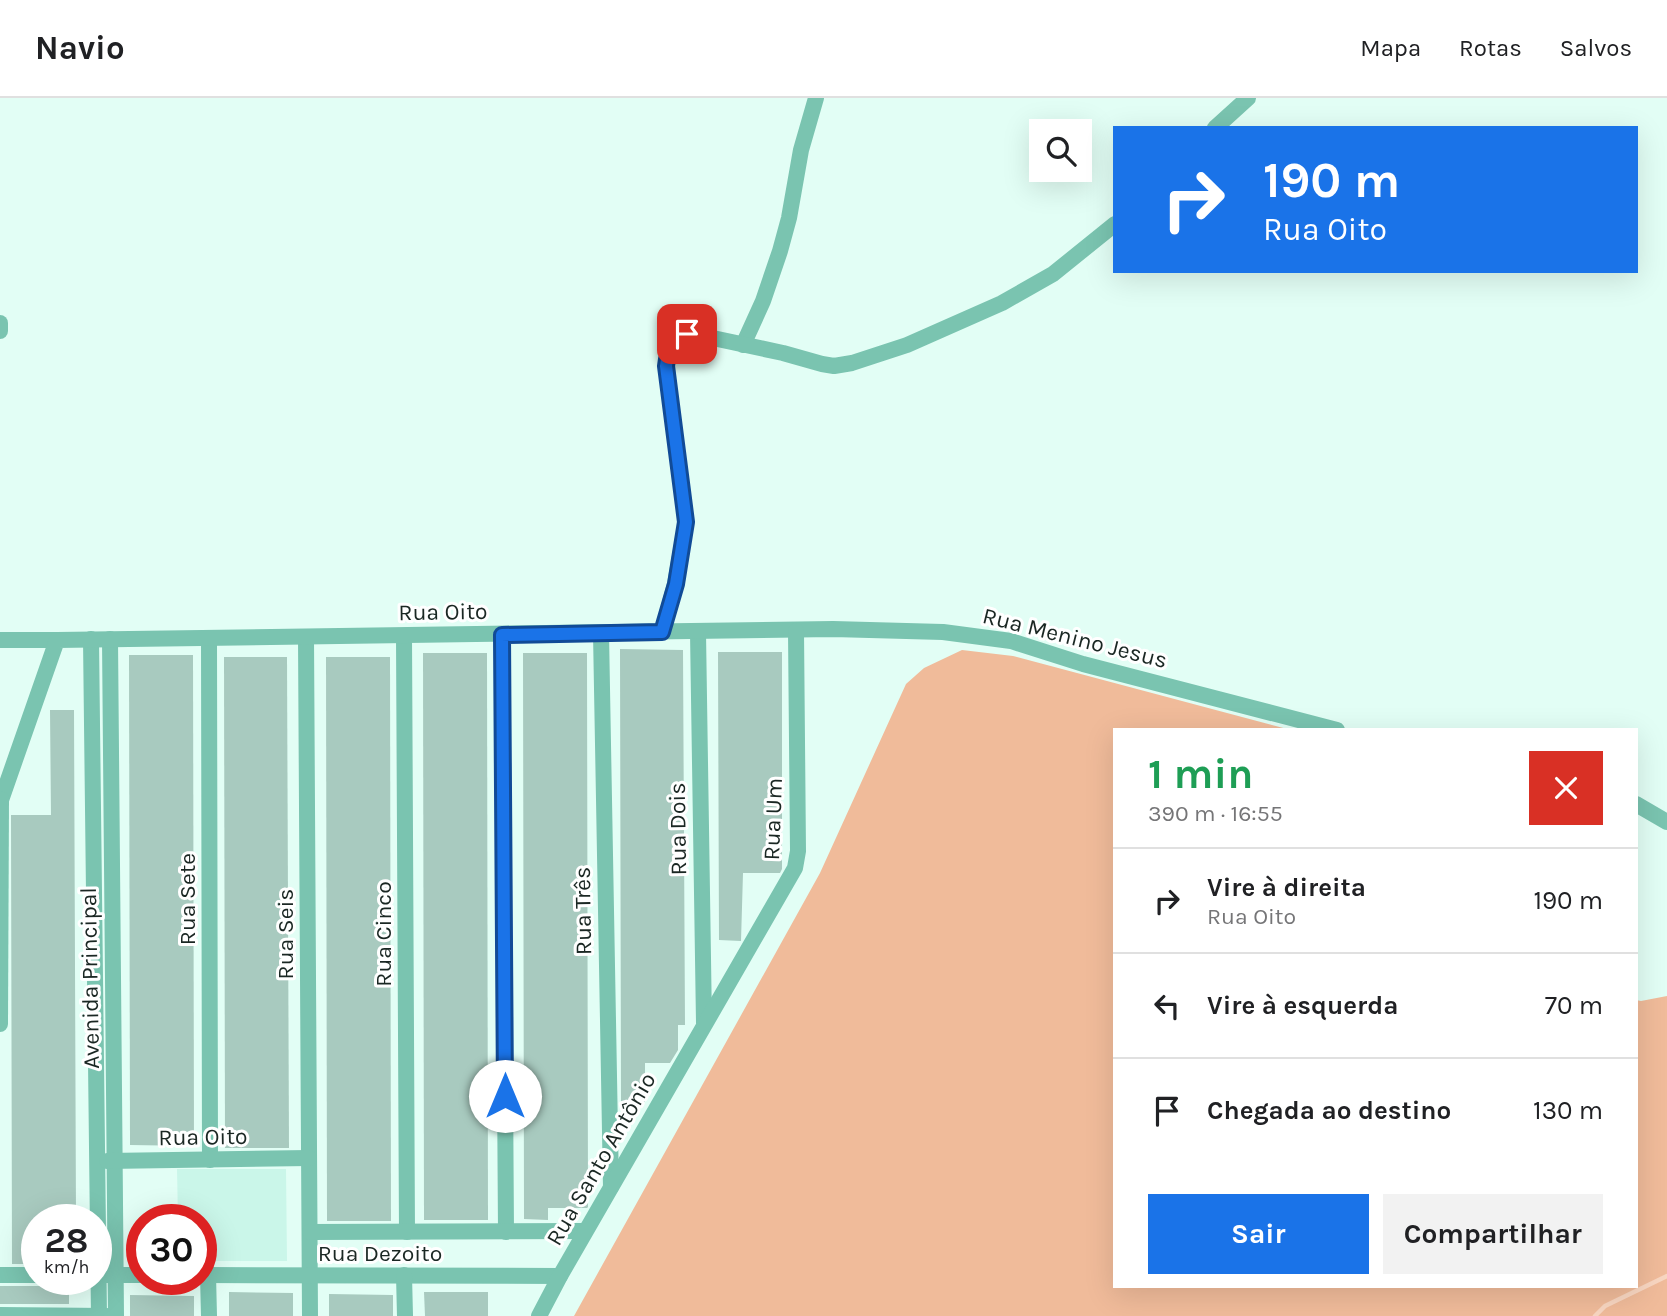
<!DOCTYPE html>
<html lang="pt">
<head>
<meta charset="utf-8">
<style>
  body { margin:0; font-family:Karla,sans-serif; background:#f2f2f2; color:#202124; height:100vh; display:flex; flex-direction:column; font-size:26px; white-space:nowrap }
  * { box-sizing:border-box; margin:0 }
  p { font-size:23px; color:#757577 }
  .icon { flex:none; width:38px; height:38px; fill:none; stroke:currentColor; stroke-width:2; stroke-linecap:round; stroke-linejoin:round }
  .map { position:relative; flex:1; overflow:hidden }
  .details { position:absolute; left:1113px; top:630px; width:525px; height:560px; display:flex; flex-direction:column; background:#fff; border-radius:0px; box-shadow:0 7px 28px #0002 }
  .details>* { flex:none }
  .guide { position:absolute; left:1113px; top:28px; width:525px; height:147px; border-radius:0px; box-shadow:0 7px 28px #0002; background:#1a73e8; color:#fff; overflow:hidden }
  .fabs { position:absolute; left:1029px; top:21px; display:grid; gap:14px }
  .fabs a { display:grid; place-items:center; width:63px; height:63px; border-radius:0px; background:#fff; box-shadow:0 7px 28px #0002; font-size:35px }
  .speed { position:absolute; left:21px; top:1106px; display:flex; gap:14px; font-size:35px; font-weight:700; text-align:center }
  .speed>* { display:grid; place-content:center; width:91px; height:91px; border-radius:50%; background:#fff; box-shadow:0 7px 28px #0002; line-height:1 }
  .speed small { font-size:18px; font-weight:400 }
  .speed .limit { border:10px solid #d22; background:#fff; color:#111 }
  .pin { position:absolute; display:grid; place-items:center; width:60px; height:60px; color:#fff; margin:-30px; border-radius:14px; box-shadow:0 4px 10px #0006 }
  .me { position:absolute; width:77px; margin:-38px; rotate:0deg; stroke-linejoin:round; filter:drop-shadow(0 0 5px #0008) }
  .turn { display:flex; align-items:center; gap:24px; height:147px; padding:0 35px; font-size:32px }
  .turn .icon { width:91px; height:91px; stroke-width:2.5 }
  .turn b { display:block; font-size:49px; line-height:60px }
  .round { display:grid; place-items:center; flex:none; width:74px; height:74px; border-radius:0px; background:#f2f2f2 }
  .summary { display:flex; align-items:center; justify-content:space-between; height:119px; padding:0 35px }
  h1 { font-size:42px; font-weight:700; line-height:52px; color:#1e9e55 }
  .primary-button { display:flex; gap:14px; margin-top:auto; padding:14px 35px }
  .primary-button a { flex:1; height:80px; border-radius:0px; background:#1a73e8; color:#fff; font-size:28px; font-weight:700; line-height:80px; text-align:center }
  .primary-button a+a { background:#f2f2f2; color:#202124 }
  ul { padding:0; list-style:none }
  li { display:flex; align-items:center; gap:21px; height:105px; padding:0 35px; border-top:2px solid #e0e0e0 }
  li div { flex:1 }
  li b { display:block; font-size:26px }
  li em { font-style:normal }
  header { display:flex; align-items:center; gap:42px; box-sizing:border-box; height:98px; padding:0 35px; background:#fff; border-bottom:2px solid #e0e0e0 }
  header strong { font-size:33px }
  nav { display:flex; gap:38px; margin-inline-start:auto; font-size:24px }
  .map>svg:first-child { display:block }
  .built { fill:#caf6e9 }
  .green { fill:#f0bb9a }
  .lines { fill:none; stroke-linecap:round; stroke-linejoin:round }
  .stream { stroke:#f8d6c1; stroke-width:4.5 }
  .building { fill:#a8cabf }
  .minor { stroke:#7ac4b0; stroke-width:16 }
  .route-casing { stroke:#114b97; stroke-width:18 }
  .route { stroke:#1a73e8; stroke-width:12 }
  .labels { text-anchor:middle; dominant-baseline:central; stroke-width:6; stroke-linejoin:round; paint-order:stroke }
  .street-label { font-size:23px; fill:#1a2723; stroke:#fff }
</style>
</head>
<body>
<header>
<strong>Navio</strong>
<nav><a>Mapa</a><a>Rotas</a><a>Salvos</a></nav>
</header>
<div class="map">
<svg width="1667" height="1218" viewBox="0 0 1667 1218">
  <rect width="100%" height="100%" fill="#e2fef5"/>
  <path class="built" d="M 177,1071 L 286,1071 L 287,1163 L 201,1163 L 201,1122 L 178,1122 Z"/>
  <path class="green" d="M 962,552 L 1013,558 L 1291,632 L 1115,632 L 1115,1188 L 1636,1188 L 1636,902 L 1641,903 L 1667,898 L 1667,1218 L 574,1218 L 820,775 L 906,586 L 924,570 Z"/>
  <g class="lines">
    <path class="stream" d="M 1595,1218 L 1605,1208 L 1667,1178"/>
  </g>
  <g class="building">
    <path d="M 620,551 L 683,552 L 685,927 L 678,927 L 678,952 L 670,965 L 645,965 L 645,1004 L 621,1004 Z"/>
    <path d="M 718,554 L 782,554 L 782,771 L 780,775 L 743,775 L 741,843 L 719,842 Z"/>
    <path d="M 423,555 L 487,555 L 488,1122 L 424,1122 Z"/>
    <path d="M 523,555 L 587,555 L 588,1109 L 587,1110 L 548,1110 L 548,1122 L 524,1121 Z"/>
    <path d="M 129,557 L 193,557 L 194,1048 L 130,1047 Z"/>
    <path d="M 224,559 L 287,559 L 289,1050 L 225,1050 Z"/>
    <path d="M 326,559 L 390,559 L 391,1123 L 327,1123 Z"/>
    <path d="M 50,612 L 74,612 L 76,1122 L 36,1122 L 36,1166 L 12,1166 L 11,717 L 51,717 Z"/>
    <rect x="0" y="1188" width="69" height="18"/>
    <path d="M 229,1194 L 293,1195 L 293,1218 L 229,1218 Z"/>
    <path d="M 424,1194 L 488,1194 L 488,1218 L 425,1218 Z"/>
    <path d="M 329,1196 L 393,1197 L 393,1218 L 329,1218 Z"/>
    <path d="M 130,1197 L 194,1198 L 194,1218 L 130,1218 Z"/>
  </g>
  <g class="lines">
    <g class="minor">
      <path d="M 1215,30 L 1248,0"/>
      <path d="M 0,225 L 0,233"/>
      <path d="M 743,247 L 763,203 L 780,153 L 789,120 L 801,52 L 816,0"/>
      <path d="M 662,534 L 675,486 L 686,424 L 667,277 C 666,256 670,237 694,236 L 783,255 L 822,266 L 834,268 L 852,265 L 907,247 L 1002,205 L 1053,176 L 1115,126"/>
      <path d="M 698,534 L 704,925"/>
      <path d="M 601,535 L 611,1089"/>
      <path d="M 502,536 L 506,1134"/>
      <path d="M 404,538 L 407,1134"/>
      <path d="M 306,539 L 310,1218"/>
      <path d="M 209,540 L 210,1062"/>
      <path d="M 91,541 L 99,1218"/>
      <path d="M 110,541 L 116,1218"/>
      <path d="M 0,542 L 57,542"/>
      <path d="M 0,705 L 57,542 L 833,531 L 943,534 L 1011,543 L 1083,566 L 1337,632"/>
      <path d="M 1636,706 L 1667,724"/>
      <path d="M 0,926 L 1,701"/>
      <path d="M 107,1063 L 309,1060"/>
      <path d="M 310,1134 L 585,1133"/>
      <path d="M 0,1177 L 37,1177"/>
      <path d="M 106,1177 L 142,1177"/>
      <path d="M 201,1177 L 560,1178"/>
      <path d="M 208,1177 L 209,1218"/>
      <path d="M 404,1177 L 405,1218"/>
      <path d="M 0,1217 L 107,1218"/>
      <path d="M 539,1218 L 560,1178 L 795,770 L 798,753 L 796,533"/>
    </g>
  </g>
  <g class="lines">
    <g class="route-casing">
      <path id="route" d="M 505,998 L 502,537 L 662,534 L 676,486 L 686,424 L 666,268 C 668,252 672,241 687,236"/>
    </g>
    <use href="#route" class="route"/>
  </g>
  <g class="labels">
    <g class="street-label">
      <text transform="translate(443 514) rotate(-1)">Rua Oito</text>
      <text transform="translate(1075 540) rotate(14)">Rua Menino Jesus</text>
      <text transform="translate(773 721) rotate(-88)">Rua Um</text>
      <text transform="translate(678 731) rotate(-91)">Rua Dois</text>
      <text transform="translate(187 801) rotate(-90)">Rua Sete</text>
      <text transform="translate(583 813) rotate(-91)">Rua Três</text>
      <text transform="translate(285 836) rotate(-90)">Rua Seis</text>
      <text transform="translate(383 836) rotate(-90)">Rua Cinco</text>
      <text transform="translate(90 880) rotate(-91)">Avenida Principal</text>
      <text transform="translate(203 1039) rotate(-1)">Rua Oito</text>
      <text transform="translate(601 1061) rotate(-60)">Rua Santo Antônio</text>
      <text x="380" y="1155">Rua Dezoito</text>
    </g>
  </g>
</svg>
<div class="fabs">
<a><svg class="icon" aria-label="search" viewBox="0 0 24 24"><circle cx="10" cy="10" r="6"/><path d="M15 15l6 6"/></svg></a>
</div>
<div class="speed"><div>28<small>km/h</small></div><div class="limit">30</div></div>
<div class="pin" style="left:687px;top:236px;background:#d93025"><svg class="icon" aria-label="arrive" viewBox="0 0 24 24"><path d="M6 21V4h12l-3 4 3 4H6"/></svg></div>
<svg class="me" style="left:505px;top:998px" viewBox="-20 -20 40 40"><circle r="19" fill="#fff"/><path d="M0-13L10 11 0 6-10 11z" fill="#1a73e8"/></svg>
<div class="guide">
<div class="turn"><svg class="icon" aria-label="right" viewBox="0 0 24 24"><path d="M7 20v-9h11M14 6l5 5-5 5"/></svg><div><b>190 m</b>Rua Oito</div></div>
</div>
<section class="details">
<div class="summary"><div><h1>1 min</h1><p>390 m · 16:55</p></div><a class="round" style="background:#d93025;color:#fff"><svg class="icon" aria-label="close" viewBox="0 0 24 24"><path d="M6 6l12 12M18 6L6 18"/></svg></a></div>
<ul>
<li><svg class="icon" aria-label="right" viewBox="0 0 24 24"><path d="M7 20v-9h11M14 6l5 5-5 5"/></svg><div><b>Vire à direita</b><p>Rua Oito</p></div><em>190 m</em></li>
<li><svg class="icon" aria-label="left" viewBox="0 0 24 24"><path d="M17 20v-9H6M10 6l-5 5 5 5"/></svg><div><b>Vire à esquerda</b></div><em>70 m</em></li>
<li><svg class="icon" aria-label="arrive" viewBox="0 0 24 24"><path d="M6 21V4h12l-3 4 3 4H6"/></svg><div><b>Chegada ao destino</b></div><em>130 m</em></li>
</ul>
<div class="primary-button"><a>Sair</a><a>Compartilhar</a></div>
</section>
</div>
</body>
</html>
